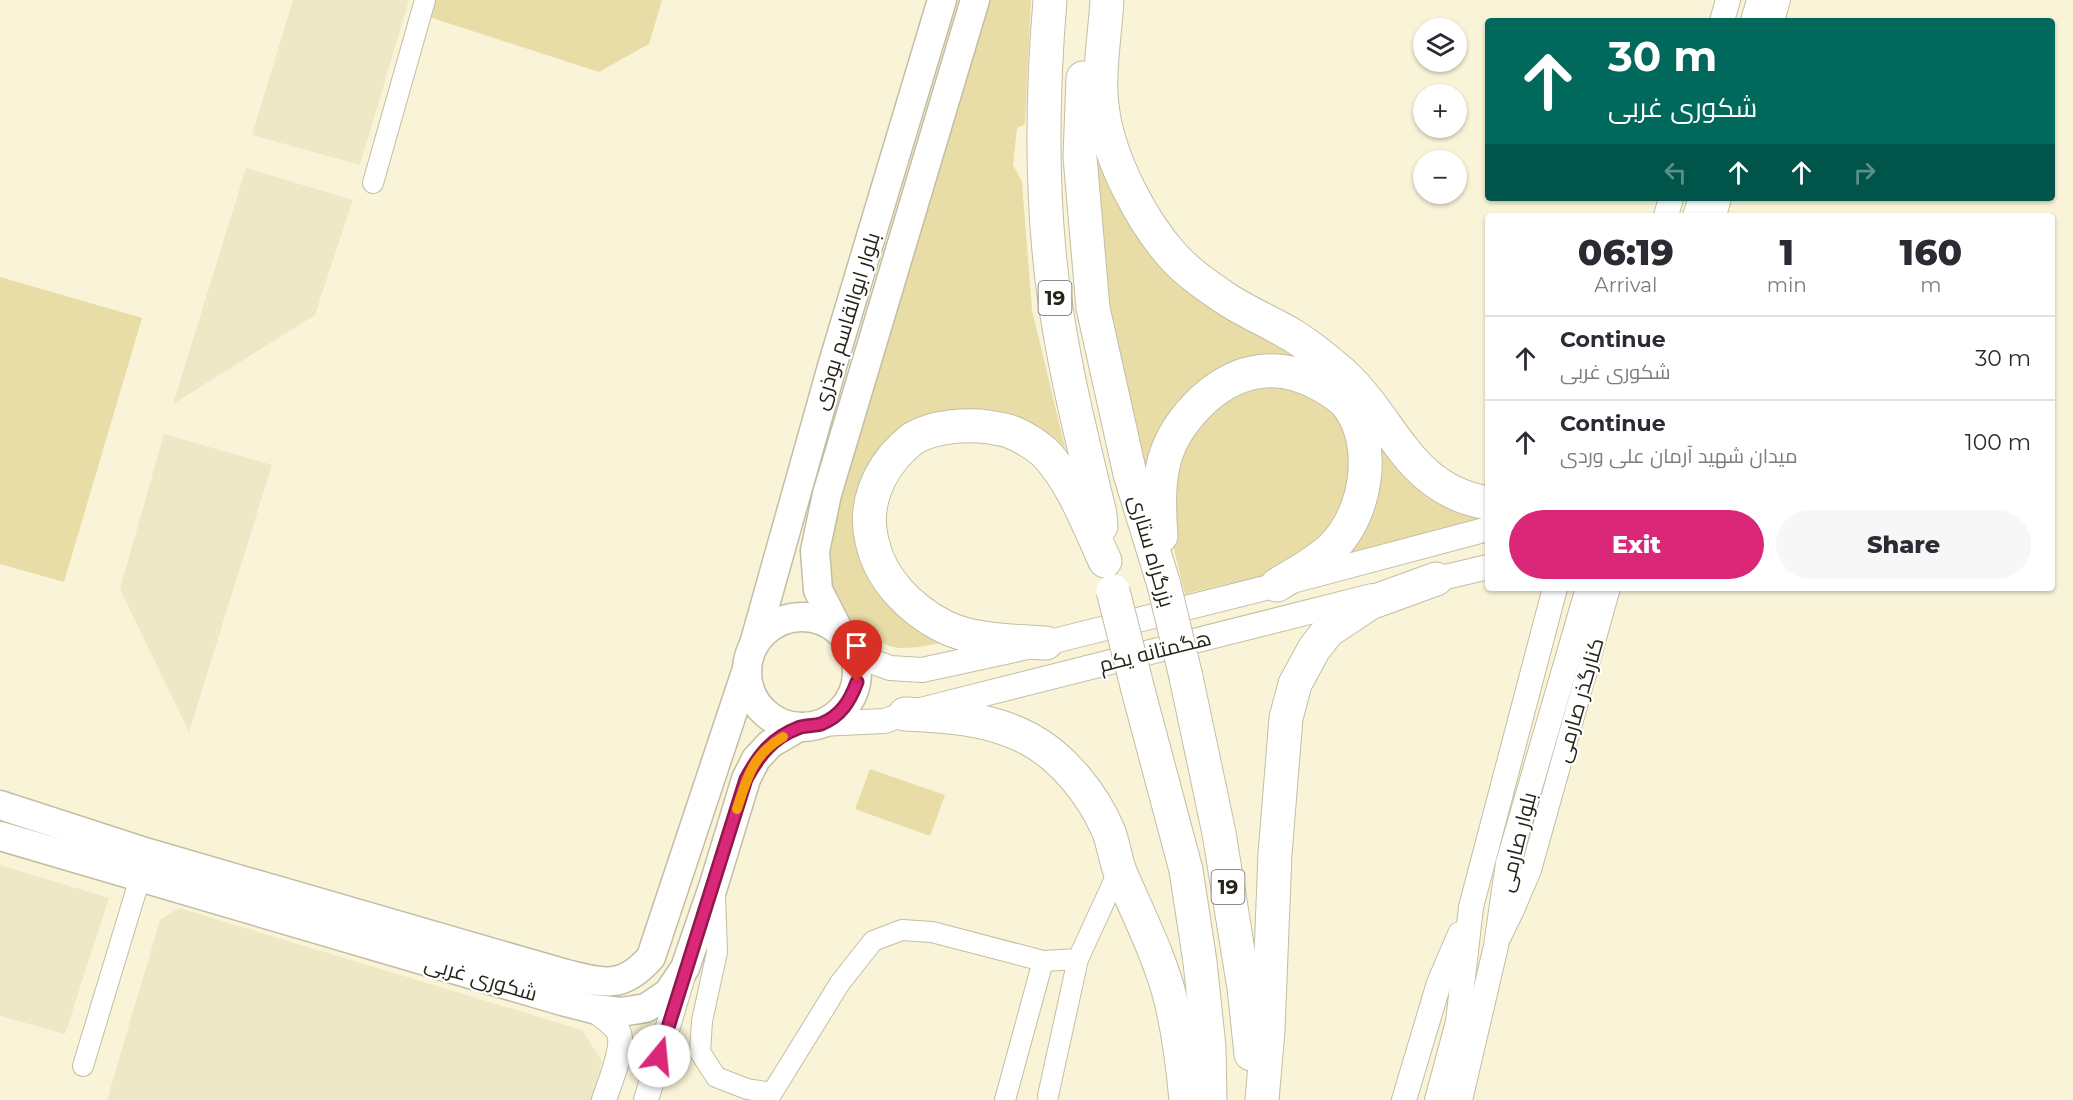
<!DOCTYPE html>
<html lang="en">
<head>
<meta charset="utf-8">
<style>
  body { margin:0; font-family:Montserrat,Cairo,sans-serif; background:#f7f7f7; color:#2b2b33; height:100vh; display:flex; flex-direction:column; font-size:22px; white-space:nowrap }
  * { box-sizing:border-box; margin:0 }
  p { font-size:20px; color:#7c7c81 }
  .icon { flex:none; width:33px; height:33px; fill:none; stroke:currentColor; stroke-width:2; stroke-linecap:round; stroke-linejoin:round }
  .map { position:relative; flex:1; overflow:hidden }
  .sheet { position:absolute; left:1485px; top:213px; width:570px; height:378px; display:flex; flex-direction:column; background:#fff; border-radius:6px; box-shadow:0 2px 4px #0004 }
  .sheet>* { flex:none }
  .banner { position:absolute; left:1485px; top:18px; width:570px; height:183px; border-radius:6px; box-shadow:0 2px 4px #0004; background:#00695c; color:#fff; overflow:hidden }
  .fabs { position:absolute; left:1413px; top:18px; display:grid; gap:12px }
  .fabs a { display:grid; place-items:center; width:54px; height:54px; border-radius:50%; background:#fff; box-shadow:0 2px 4px #0004; font-size:30px }
  .pin { position:absolute; display:grid; place-items:center; width:51px; height:51px; color:#fff; margin:-62px -26px; border-radius:50% 50% 50% 0; rotate:-45deg; box-shadow:0 0 6px #0007 }
  .pin .icon { rotate:45deg }
  .me { position:absolute; width:66px; margin:-33px; rotate:17deg; stroke-linejoin:round; filter:drop-shadow(0 0 4px #0008) }
  .turn { display:flex; align-items:center; gap:21px; height:126px; padding:0 24px; font-size:27px }
  .turn .icon { width:78px; height:78px; stroke-width:2.5 }
  .turn b { display:block; font-size:42px; line-height:51px }
  .lanes { display:flex; align-items:center; height:57px; padding:0 24px; background:#0003; justify-content:center; gap:30px; direction:ltr }
  .lanes .off { opacity:.35 }
  .eta { display:flex; justify-content:space-evenly; align-items:center; height:102px; text-align:center }
  .eta b { font-size:36px; font-weight:800; line-height:42px }
  .action { display:flex; gap:12px; margin-top:auto; padding:12px 24px }
  .action a { flex:1; height:69px; border-radius:36px; background:#db2777; color:#fff; font-size:24px; font-weight:800; line-height:69px; text-align:center }
  .action a+a { background:#f7f7f7; color:#2b2b33 }
  ul { padding:0; list-style:none }
  li { display:flex; align-items:center; gap:18px; height:84px; padding:0 24px; border-top:2px solid #e1e1e2 }
  li div { flex:1 }
  li b { display:block; font-size:22px }
  li em { font-style:normal }
  .map>svg:first-child { display:block }
  .built { fill:#efe8c6 }
  .green { fill:#e8dda7 }
  .lines { fill:none; stroke-linecap:round; stroke-linejoin:round }
  .minor-casing { stroke:#c3bea3; stroke-width:22 }
  .tertiary-casing { stroke:#c3bea3; stroke-width:26 }
  .secondary-casing { stroke:#c3bea3; stroke-width:31 }
  .trunk-casing { stroke:#c3bea3; stroke-width:35 }
  .minor { stroke:#fff; stroke-width:20 }
  .tertiary { stroke:#fff; stroke-width:24 }
  .secondary { stroke:#fff; stroke-width:28 }
  .trunk { stroke:#fff; stroke-width:33 }
  .trunk-bridge-casing { stroke:#c3bea3; stroke-width:35; stroke-linecap:butt }
  .trunk-bridge { stroke:#fff; stroke-width:33 }
  .route-casing { stroke:#8e194d; stroke-width:15 }
  .route { stroke:#db2777; stroke-width:10 }
  .slow { stroke:#f59e0b; stroke-width:10 }
  .labels { text-anchor:middle; dominant-baseline:central; stroke-width:4.5; stroke-linejoin:round; paint-order:stroke }
  .shield { fill:#fff; stroke:#68665f; stroke-width:1.5 }
  .shield-label { font-size:20px; font-weight:bold; fill:#27251b }
  .street-label { font-size:21px; fill:#27251b; stroke:#fff }
</style>
</head>
<body>
<div class="map">
<svg width="2073" height="1100" viewBox="0 0 2073 1100">
  <rect width="100%" height="100%" fill="#f9f4d8"/>
  <g class="built">
    <path d="M 293,0 L 409,0 L 360,165 L 252,135 Z"/>
    <path d="M 246,168 L 353,200 L 315,315 L 173,404 Z"/>
    <path d="M 164,434 L 272,465 L 189,732 L 120,589 Z"/>
    <path d="M 0,865 L 109,898 L 65,1034 L 0,1016 Z"/>
    <path d="M 179,908 L 582,1030 L 602,1061 L 591,1100 L 107,1100 L 160,920 Z"/>
  </g>
  <g class="green">
    <path d="M 430,0 L 662,0 L 649,44 L 599,72 L 426,16 Z"/>
    <path d="M 987,0 L 1031,0 L 1025,124 L 1017,128 L 1013,165 L 1022,182 L 1032,310 L 1068,460 L 934,421 L 862,518 L 949,642 C 934,644 918,648 903,648 C 888,648 878,641 865,633 C 825,608 828,586 827,542 Z"/>
    <path d="M 1096,55 L 1140,221 L 1318,359 L 1233,371 L 1151,501 L 1103,320 L 1091,65 Z"/>
    <path d="M 0,277 L 142,318 L 64,582 L 0,564 Z"/>
    <path d="M 1264,379 L 1331,400 L 1357,452 L 1348,511 L 1288,569 L 1185,594 L 1166,517 L 1166,488 L 1193,422 Z"/>
    <path d="M 1370,438 L 1488,520 L 1328,559 Z"/>
    <path d="M 870,769 L 945,795 L 930,836 L 855,809 Z"/>
  </g>
  <g class="lines">
    <g class="minor-casing">
      <g id="minor">
        <path d="M 1774,21 L 1780,0"/>
        <path d="M 373,183 L 425,0"/>
        <path d="M 1716,216 L 1721,198"/>
        <path d="M 715,895 L 717,952 L 702,1021 L 700,1052 L 716,1077 L 747,1089 L 772,1093 L 840,983 L 873,941 L 902,930 L 932,932 L 1043,961 L 1078,959 L 1119,870"/>
        <path d="M 1501,937 L 1514,910 L 1531,870 L 1610,588"/>
        <path d="M 83,1066 L 140,878"/>
        <path d="M 1048,1096 L 1078,959"/>
        <path d="M 1005,1100 L 1043,961"/>
      </g>
    </g>
    <g class="tertiary-casing">
      <g id="tertiary">
        <path d="M 1722,21 L 1728,0"/>
        <path d="M 1753,21 L 1759,0"/>
        <path d="M 1666,216 L 1671,198"/>
        <path d="M 1695,216 L 1701,198"/>
        <path d="M 1420,583 L 1488,567"/>
        <path d="M 851,645 L 863,658 L 890,668 L 922,670 L 1046,643 L 1277,585 L 1488,529"/>
        <path d="M 820,724 L 884,721 L 905,714 L 1372,596"/>
        <path d="M 593,1009 C 601,1016 612,1022 618,1031 C 626,1046 609,1084 604,1100"/>
        <path d="M 646,1100 L 683,976"/>
        <path d="M 1404,1100 L 1439,983 L 1460,934"/>
        <path d="M 1437,1100 L 1458,1022 L 1471,907 L 1555,588"/>
        <path d="M 1460,1100 L 1496,946 L 1508,863 L 1588,588"/>
      </g>
    </g>
    <g class="secondary-casing">
      <g id="secondary">
        <circle cx="802" cy="672" r="55"/>
        <path d="M 839,631 L 818,590 L 815,551 L 827,494 L 975,0"/>
        <path d="M 754,644 L 833,363 L 942,0"/>
        <path d="M 0,805 L 148,853 L 566,974 C 605,983 622,990 651,957 L 747,669"/>
        <path d="M 0,836 L 562,1001 L 593,1009 L 621,1012 L 646,1008 L 668,993 L 685,968 L 714,884 L 746,779 L 756,759 L 770,744 L 799,727"/>
      </g>
    </g>
    <g class="trunk-casing">
      <g id="trunk">
        <path d="M 1050,0 C 1043,84 1041,167 1049,251 C 1057,340 1079,427 1100,514 L 1101,526"/>
        <path d="M 1107,0 C 1105,37 1097,76 1103,113 C 1110,160 1141,220 1172,255 C 1187,272 1206,285 1225,298 C 1246,312 1270,322 1292,335 C 1310,346 1327,360 1343,374 C 1394,421 1408,490 1488,503"/>
        <path d="M 1083,78 L 1080,157 L 1093,308 L 1130,474 L 1164,585"/>
        <path d="M 1161,536 C 1157,477 1159,441 1204,399 C 1240,367 1280,362 1321,385 C 1330,390 1340,396 1347,404 C 1378,443 1367,513 1333,547 C 1317,563 1296,573 1277,585"/>
        <path d="M 1046,643 C 1014,641 971,641 943,626 C 910,609 880,579 872,541 C 863,506 878,471 903,447 C 907,444 910,440 914,438 C 934,426 967,424 989,427 C 996,429 1005,429 1011,432 C 1022,436 1038,446 1046,454 C 1072,481 1089,526 1105,561"/>
        <path d="M 1186,677 L 1219,833 L 1244,988 L 1251,1054"/>
        <path d="M 1138,690 L 1186,870 L 1200,962 L 1209,1047 L 1210,1100"/>
        <path d="M 905,714 C 948,716 990,718 1029,739 C 1063,757 1093,795 1108,830 C 1114,844 1115,860 1121,874 C 1138,914 1161,959 1171,1001 C 1179,1034 1183,1067 1186,1100"/>
        <path d="M 1262,1100 L 1268,1030 L 1275,854 L 1286,718 L 1295,684 L 1314,649 L 1328,631 L 1370,603 L 1436,579"/>
      </g>
    </g>
    <use href="#minor" class="minor"/>
    <use href="#tertiary" class="tertiary"/>
    <use href="#secondary" class="secondary"/>
    <use href="#trunk" class="trunk"/>
    <g class="trunk-bridge-casing">
      <g id="trunk-bridge">
        <path d="M 1164,585 L 1186,677"/>
        <path d="M 1113,591 L 1138,690"/>
      </g>
    </g>
    <use href="#trunk-bridge" class="trunk-bridge"/>
  </g>
  <g class="lines">
    <g class="route-casing">
      <path id="route" d="M 659,1056 L 746,779 C 759,755 772,738 798,728 C 805,725 814,726 821,724 C 841,716 850,701 857,682"/>
    </g>
    <use href="#route" class="route"/>
    <path class="slow" d="M 737,809 C 747,778 753,754 783,737"/>
  </g>
  <g class="labels">
    <g class="shield">
      <rect x="1038.5" y="281" width="33" height="34" rx="4.5"/>
      <rect x="1211.5" y="870" width="33" height="34" rx="4.5"/>
    </g>
    <g class="shield-label">
      <text x="1055" y="298">19</text>
      <text x="1228" y="887">19</text>
    </g>
    <g class="street-label">
      <text transform="translate(846 321) rotate(-73)">بلوار ابوالقاسم بوذری</text>
      <text transform="translate(1152 551) rotate(74)">بزرگراه ستاری</text>
      <text transform="translate(1155 651) rotate(-14)">هگمتانه یکم</text>
      <text transform="translate(1579 700) rotate(-74)">کنارگذر صارمی</text>
      <text transform="translate(1517 842) rotate(-76)">بلوار صارمی</text>
      <text transform="translate(481 978) rotate(16)">شکوری غربی</text>
    </g>
  </g>
</svg>
<div class="fabs">
<a><svg class="icon" aria-label="layers" viewBox="0 0 24 24"><path d="M12 4l9 5-9 5-9-5zM3 14l9 5 9-5"/></svg></a>
<a>+</a>
<a>−</a>
</div>
<div class="pin" style="left:857px;top:682px;background:#d93025"><svg class="icon" aria-label="arrive" viewBox="0 0 24 24"><path d="M6 21V4h12l-3 4 3 4H6"/></svg></div>
<svg class="me" style="left:659px;top:1056px" viewBox="-20 -20 40 40"><circle r="19" fill="#fff"/><path d="M0-13L10 11 0 6-10 11z" fill="#db2777"/></svg>
<div class="banner">
<div class="turn"><svg class="icon" aria-label="ahead" viewBox="0 0 24 24"><path d="M12 20V5M6 11l6-6 6 6"/></svg><div><b>30 m</b>شکوری غربی</div></div>
<div class="lanes"><svg class="icon off" aria-label="left" viewBox="0 0 24 24"><path d="M17 20v-9H6M10 6l-5 5 5 5"/></svg><svg class="icon" aria-label="ahead" viewBox="0 0 24 24"><path d="M12 20V5M6 11l6-6 6 6"/></svg><svg class="icon" aria-label="ahead" viewBox="0 0 24 24"><path d="M12 20V5M6 11l6-6 6 6"/></svg><svg class="icon off" aria-label="right" viewBox="0 0 24 24"><path d="M7 20v-9h11M14 6l5 5-5 5"/></svg></div>
</div>
<section class="sheet">
<div class="eta">
<div><b>06:19</b><p>Arrival</p></div>
<div><b>1</b><p>min</p></div>
<div><b>160</b><p>m</p></div>
</div>
<ul>
<li><svg class="icon" aria-label="ahead" viewBox="0 0 24 24"><path d="M12 20V5M6 11l6-6 6 6"/></svg><div><b>Continue</b><p>شکوری غربی</p></div><em>30 m</em></li>
<li><svg class="icon" aria-label="ahead" viewBox="0 0 24 24"><path d="M12 20V5M6 11l6-6 6 6"/></svg><div><b>Continue</b><p>میدان شهید آرمان علی وردی</p></div><em>100 m</em></li>
</ul>
<div class="action"><a>Exit</a><a>Share</a></div>
</section>
</div>
</body>
</html>
